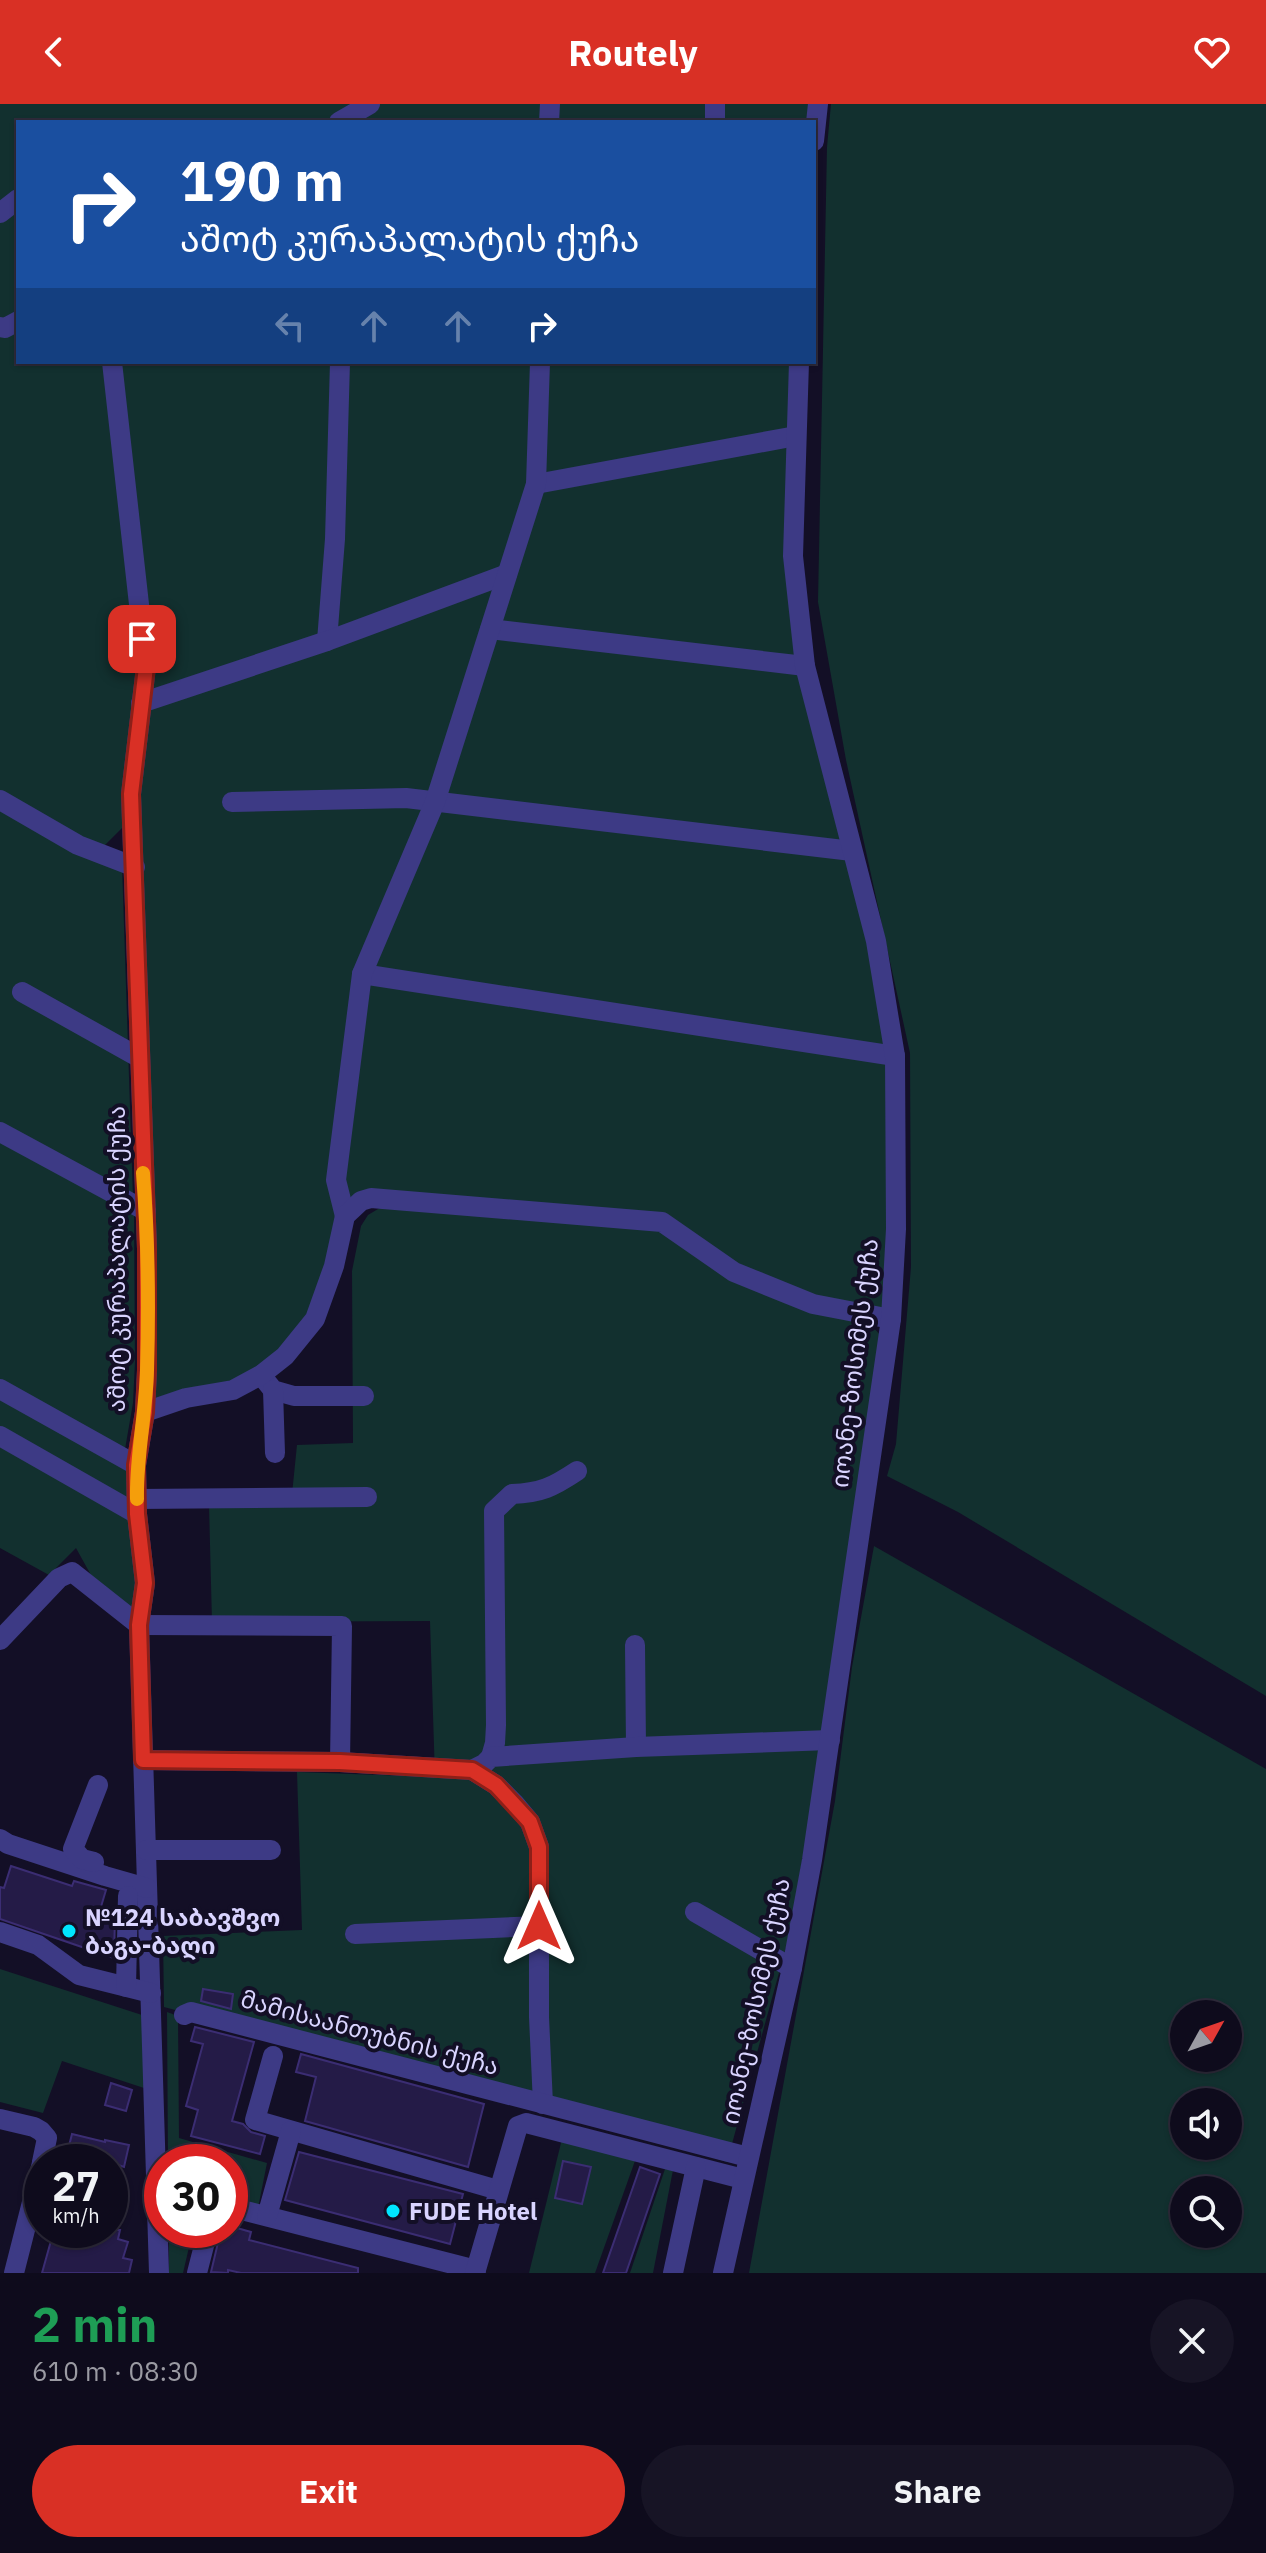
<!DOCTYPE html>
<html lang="en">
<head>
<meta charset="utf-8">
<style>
  body { margin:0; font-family:"IBM Plex Sans","Noto Sans Georgian",sans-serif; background:#171425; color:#f1f3f6; height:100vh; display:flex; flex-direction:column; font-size:30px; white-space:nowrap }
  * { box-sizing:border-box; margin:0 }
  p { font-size:26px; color:#9b9ba3 }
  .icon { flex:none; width:44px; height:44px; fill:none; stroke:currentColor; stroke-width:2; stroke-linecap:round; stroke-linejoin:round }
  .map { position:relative; height:2169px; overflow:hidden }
  .side { display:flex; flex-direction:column; background:#0e0b1c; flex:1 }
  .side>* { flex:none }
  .hud { position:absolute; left:16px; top:16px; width:800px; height:244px; border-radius:0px; box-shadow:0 2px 6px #0004,0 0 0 2px #2e2b3b; background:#1a4fa0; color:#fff; overflow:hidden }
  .needle { width:52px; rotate:50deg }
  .tools { position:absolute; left:1170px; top:1896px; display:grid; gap:16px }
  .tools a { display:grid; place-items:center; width:72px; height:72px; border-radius:50%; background:#0e0b1c; box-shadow:0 2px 6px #0004,0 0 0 2px #2e2b3b; font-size:40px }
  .speed { position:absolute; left:24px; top:2040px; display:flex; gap:16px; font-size:40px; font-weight:700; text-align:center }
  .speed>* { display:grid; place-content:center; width:104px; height:104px; border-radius:50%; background:#0e0b1c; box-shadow:0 2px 6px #0004,0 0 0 2px #2e2b3b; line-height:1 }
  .speed small { font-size:20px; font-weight:400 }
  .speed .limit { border:12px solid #d22; background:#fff; color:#111 }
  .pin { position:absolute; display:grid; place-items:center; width:68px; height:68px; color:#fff; margin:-34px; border-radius:16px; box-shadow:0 4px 12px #0006 }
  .me { position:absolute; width:88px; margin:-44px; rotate:0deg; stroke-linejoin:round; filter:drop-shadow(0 0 6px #0008) }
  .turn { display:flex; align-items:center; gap:28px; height:168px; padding:0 32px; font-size:36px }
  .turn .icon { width:104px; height:104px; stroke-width:2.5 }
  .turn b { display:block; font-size:56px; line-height:68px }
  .lanes { display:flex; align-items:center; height:76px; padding:0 32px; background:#0003; justify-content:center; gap:40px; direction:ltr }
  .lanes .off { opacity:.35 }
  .round { display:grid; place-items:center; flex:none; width:84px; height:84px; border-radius:42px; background:#171425 }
  .overview { display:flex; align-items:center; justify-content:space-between; height:136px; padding:0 32px }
  h1 { font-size:48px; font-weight:700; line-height:60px; color:#1e9e55 }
  .button { display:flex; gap:16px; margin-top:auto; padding:16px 32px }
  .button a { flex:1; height:92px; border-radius:48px; background:#d93025; color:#fff; font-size:32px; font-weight:700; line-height:92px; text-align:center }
  .button a+a { background:#171425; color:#f1f3f6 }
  header { display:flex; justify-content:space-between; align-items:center; height:104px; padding:0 32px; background:#d93025; color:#fff; font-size:36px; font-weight:700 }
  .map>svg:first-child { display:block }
  .green { fill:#12302f; fill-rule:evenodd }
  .building { fill:#241b47; stroke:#3b2d73; stroke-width:2 }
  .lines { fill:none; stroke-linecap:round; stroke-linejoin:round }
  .minor { stroke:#3d3a85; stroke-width:20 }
  .route-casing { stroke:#8d1f18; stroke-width:20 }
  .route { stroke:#d93025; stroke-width:14 }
  .slow { stroke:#f59e0b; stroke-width:14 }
  .poi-dot { fill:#00e5ff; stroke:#130f26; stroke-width:3 }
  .labels { text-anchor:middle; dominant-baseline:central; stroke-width:8; stroke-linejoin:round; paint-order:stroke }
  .street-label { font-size:24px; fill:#d9d4ff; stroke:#130f26 }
  .poi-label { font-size:24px; font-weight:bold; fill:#d9d4ff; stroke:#130f26; text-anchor:start }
</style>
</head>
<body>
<header><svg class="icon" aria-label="back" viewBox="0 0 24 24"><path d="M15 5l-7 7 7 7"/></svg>Routely<svg class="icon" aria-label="heart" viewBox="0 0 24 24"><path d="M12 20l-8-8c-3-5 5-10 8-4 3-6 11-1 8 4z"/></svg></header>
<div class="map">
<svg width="1266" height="2169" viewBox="0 0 1266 2169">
  <rect width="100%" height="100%" fill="#130f26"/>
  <g class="green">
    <path d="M 0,0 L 365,0 L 334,18 L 18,18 L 18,258 L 799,258 L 805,562 L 895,952 L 891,1215 L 813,1200 L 662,1118 L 361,1097 L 315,1215 L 261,1271 L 145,1308 L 130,716 L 101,745 L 0,696 Z"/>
    <path d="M 370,0 L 818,0 L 814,18 L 339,18 Z"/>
    <path d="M 831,0 L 1266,0 L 1266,1592 L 958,1408 L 887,1372 L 896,1340 L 911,1163 L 910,949 L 846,656 L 818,498 L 827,43 Z"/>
    <path d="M 0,702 L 122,761 L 133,1094 L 0,1022 Z"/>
    <path d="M 0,1031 L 134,1104 L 135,1258 L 133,1299 L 124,1351 L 0,1281 Z"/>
    <path d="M 383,1102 L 654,1125 L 872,1222 L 882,1233 L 808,1724 L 788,1836 L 727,2058 L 629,2028 L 164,1903 L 163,1832 L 302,1826 L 297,1668 L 435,1673 L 430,1517 L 212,1518 L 209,1401 L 291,1400 L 297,1341 L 353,1339 L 352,1167 L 361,1122 L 368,1111 Z"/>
    <path d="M 0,1285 L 136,1361 L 137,1410 L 0,1332 Z"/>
    <path d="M 0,1337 L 137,1421 L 137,1483 L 133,1506 L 97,1482 L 76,1444 L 49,1471 L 0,1444 Z"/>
    <path d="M 874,1442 L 1266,1665 L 1266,2169 L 749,2169 L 835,1697 L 852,1563 ZM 1184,1910 L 1228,1910 L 1228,1954 L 1184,1954 ZM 1184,1998 L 1228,1998 L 1228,2042 L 1184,2042 ZM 1184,2086 L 1228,2086 L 1228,2130 L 1184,2130 Z"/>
    <path d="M 0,1865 L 142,1911 L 150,1986 L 62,1957 L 43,2009 L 0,1998 Z"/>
    <path d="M 167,1908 L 178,1912 L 179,2034 L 267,2059 L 258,2104 L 230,2097 L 230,2058 L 168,2058 Z"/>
    <path d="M 562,2035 L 636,2054 L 595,2169 L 529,2169 Z"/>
    <path d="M 665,2065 L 673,2066 L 653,2169 L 630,2169 Z"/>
    <path d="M 169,2126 L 193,2126 L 183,2169 L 169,2169 Z"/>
  </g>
  <g class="building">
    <path d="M 11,1762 L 72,1782 L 74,1777 L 106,1786 L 100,1806 L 115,1810 L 114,1854 L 0,1815 L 0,1783 L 4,1784 Z"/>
    <path d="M 203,1885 L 233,1890 L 231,1905 L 201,1897 Z"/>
    <path d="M 195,1923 L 254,1938 L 232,2017 L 243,2020 L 251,2028 L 265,2032 L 260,2050 L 191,2032 L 198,2006 L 186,2002 L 203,1940 L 191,1937 Z"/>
    <path d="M 301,1950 L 484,2000 L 468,2063 L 305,2017 L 316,1973 L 296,1968 Z"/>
    <path d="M 111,1979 L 132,1986 L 126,2007 L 105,2001 Z"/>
    <path d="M 72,2030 L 105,2038 L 105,2036 L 129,2041 L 124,2063 L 110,2058 L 65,2058 Z"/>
    <path d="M 299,2048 L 463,2090 L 450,2140 L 285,2096 Z"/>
    <path d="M 563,2057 L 591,2063 L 582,2100 L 555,2094 Z"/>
    <path d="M 640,2063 L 660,2070 L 626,2169 L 603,2169 Z"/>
    <path d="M 230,2122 L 251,2128 L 249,2136 L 358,2164 L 358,2169 L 241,2169 L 228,2166 L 228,2169 L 211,2168 L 221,2126 L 230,2126 Z"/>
    <path d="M 54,2126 L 120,2126 L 118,2135 L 128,2138 L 123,2154 L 132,2156 L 129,2169 L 42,2169 Z"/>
  </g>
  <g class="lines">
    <g class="minor">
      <path d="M 339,18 L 370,0"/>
      <path d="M 549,18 L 550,0"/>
      <path d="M 715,18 L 715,0"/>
      <path d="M 814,37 L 818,0"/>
      <path d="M 0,109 L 18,95"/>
      <path d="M 0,223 L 5,224 L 18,217"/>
      <path d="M 112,258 L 146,563 L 131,690 L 147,1145 L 147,1266 L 145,1308 L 136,1361 L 137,1410 L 145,1479 L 139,1521 L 159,2169"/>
      <path d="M 536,380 L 796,332"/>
      <path d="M 490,525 L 805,562"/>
      <path d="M 327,537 L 335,435 L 340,258"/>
      <path d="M 141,599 L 327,537 L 507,470"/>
      <path d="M 0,696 L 78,741 L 135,763"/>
      <path d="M 232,698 L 406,694 L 852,747"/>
      <path d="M 362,870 L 895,952"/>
      <path d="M 22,888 L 140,954"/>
      <path d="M 0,1028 L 146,1107"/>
      <path d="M 345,1112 L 336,1076 L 362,870 L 435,698 L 536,380 L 540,258"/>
      <path d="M 261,1271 L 273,1286 L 294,1292 L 364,1292"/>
      <path d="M 0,1285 L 136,1361"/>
      <path d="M 273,1286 L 275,1349"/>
      <path d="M 145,1308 L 186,1294 L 233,1286 L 261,1271 L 285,1252 L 315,1215 L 334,1162 L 345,1112 L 361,1097 L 371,1094 L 662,1118 L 734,1168 L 813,1200 L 891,1215"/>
      <path d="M 0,1332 L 137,1410"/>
      <path d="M 137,1395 L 367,1393"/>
      <path d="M 139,1521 L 342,1522 L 340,1658"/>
      <path d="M 0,1536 L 59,1474 L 72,1468 L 139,1521"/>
      <path d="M 635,1541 L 636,1643"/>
      <path d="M 491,1653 L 495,1639 L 496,1621 L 494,1407 L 512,1390 C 541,1389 553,1383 577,1367"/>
      <path d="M 143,1656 L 340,1658 L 472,1666 L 496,1681 L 514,1699 L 530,1718 L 539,1743 L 539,1913 L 543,2000"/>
      <path d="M 472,1666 L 484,1660 L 491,1653 L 636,1643 L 830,1636"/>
      <path d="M 0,1735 L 8,1740 L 105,1772 L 147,1784"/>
      <path d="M 146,1746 L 271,1746"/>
      <path d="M 94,1758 L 82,1755 L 73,1745 L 98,1681"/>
      <path d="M 695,1808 L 792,1864"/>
      <path d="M 0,1828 L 38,1841 L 79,1871 L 151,1889"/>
      <path d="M 355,1830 L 539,1822"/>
      <path d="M 126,1883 L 128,1792"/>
      <path d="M 184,1911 L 191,1908 L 748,2053"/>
      <path d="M 273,1952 L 255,2016 L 498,2086"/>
      <path d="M 0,2015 L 34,2023 L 41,2027 L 47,2034 L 42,2058"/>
      <path d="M 230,2103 L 476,2166"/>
      <path d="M 267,2112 L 291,2027"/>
      <path d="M 14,2169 L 42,2059"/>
      <path d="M 197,2169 L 208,2126"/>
      <path d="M 475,2169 L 518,2022 L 526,2019 L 743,2075"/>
      <path d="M 673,2169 L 696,2063"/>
      <path d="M 723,2169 L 792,1864 L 812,1756 L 891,1215 L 896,1125 L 895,952 L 876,837 L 805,562 L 793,452 L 799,258"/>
    </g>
  </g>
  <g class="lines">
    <g class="route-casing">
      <path id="route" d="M 142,535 L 146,563 L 131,690 L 147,1145 L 147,1266 L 145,1308 L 136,1361 L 137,1410 L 145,1479 L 139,1521 L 143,1656 L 340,1658 L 472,1666 L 496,1681 L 530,1718 L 539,1743 L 539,1822"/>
    </g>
    <use href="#route" class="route"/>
    <path class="slow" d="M 137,1395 C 136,1352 146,1310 147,1266 C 149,1201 148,1134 143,1069"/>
  </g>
  <g class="poi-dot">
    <circle cx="69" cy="1827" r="8"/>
    <circle cx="393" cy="2107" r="8"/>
  </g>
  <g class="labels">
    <g class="street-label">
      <text transform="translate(116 1155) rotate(-90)">აშოტ კურაპალატის ქუჩა</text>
      <text transform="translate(854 1259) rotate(-83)">იოანე-ზოსიმეს ქუჩა</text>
      <text transform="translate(755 1897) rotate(-78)">იოანე-ზოსიმეს ქუჩა</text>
      <text transform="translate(370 1928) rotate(15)">მამისაანთუბნის ქუჩა</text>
    </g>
    <g class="poi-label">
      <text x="85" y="1813">№124 საბავშვო<tspan x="85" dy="28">ბაგა-ბაღი</tspan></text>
      <text x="409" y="2107">FUDE Hotel</text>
    </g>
  </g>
</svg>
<div class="tools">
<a><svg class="needle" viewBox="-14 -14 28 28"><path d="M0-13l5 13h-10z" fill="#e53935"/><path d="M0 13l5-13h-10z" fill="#9b9ba3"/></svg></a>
<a><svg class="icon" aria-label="sound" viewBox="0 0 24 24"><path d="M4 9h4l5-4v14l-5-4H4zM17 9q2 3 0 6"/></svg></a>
<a><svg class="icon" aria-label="search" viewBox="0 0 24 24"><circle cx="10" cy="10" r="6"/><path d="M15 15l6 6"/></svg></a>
</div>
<div class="speed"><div>27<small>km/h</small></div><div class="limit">30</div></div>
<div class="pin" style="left:142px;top:535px;background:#d93025"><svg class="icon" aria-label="arrive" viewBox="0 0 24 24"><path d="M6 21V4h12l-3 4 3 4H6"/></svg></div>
<svg class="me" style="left:539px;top:1822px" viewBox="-20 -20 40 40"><path d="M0-17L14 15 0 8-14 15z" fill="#d93025" stroke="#fff" stroke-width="4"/></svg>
<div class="hud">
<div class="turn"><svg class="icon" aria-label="right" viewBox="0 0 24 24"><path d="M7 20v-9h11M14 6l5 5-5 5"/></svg><div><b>190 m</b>აშოტ კურაპალატის ქუჩა</div></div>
<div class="lanes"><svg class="icon off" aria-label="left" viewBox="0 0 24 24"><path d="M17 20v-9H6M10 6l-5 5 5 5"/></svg><svg class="icon off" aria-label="ahead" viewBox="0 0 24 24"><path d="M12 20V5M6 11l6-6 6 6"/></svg><svg class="icon off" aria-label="ahead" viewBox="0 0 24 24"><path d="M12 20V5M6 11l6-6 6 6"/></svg><svg class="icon" aria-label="right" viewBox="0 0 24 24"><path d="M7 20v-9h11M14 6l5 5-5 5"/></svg></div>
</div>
</div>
<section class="side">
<div class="overview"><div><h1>2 min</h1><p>610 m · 08:30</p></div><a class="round"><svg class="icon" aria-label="close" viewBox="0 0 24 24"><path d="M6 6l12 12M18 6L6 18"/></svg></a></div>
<div class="button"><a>Exit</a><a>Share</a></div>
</section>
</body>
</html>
